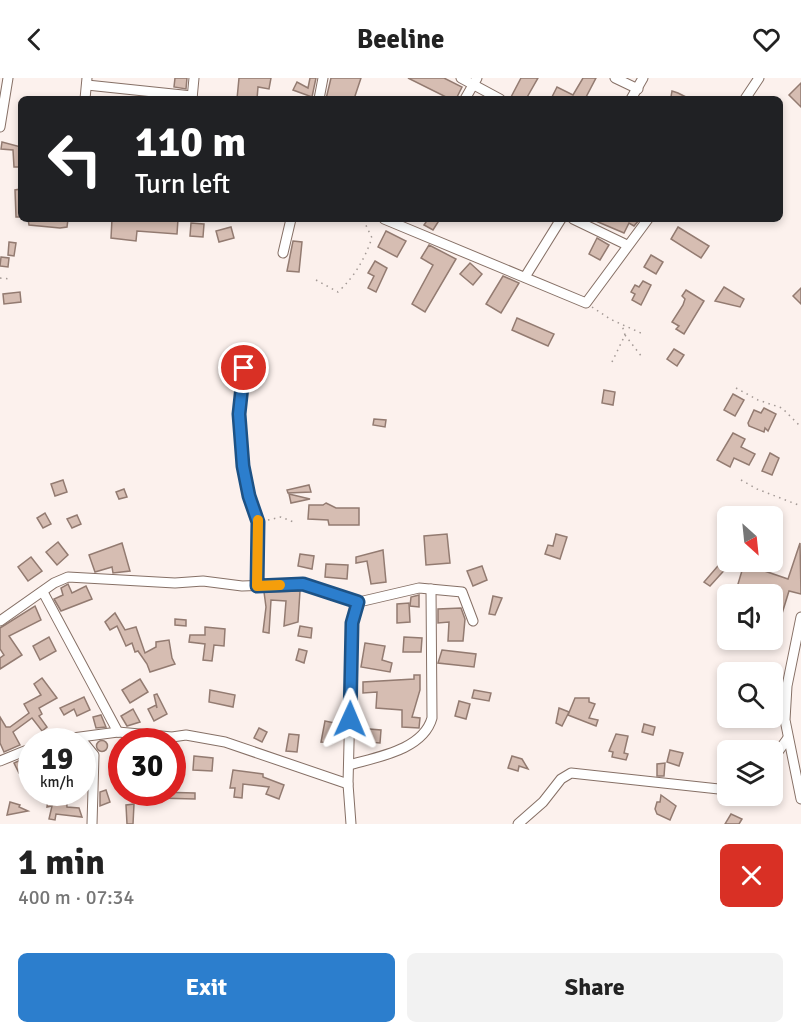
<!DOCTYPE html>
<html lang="en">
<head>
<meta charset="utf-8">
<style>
  body { margin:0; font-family:Signika,sans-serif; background:#f2f2f2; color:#222; height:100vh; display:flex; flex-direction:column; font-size:22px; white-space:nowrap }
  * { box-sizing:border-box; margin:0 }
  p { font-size:20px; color:#767676 }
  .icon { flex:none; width:33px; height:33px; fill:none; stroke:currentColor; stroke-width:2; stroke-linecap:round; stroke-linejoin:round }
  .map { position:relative; height:746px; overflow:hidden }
  .side { display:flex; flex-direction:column; background:#fff; flex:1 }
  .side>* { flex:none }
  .top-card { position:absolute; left:18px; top:18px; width:765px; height:126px; border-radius:9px; box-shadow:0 3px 9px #0003; background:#202124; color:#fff; overflow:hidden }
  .needle { width:39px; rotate:153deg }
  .tools { position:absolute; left:717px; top:428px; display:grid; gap:12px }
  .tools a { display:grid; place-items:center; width:66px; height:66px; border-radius:9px; background:#fff; box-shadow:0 3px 9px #0003; font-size:30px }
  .speed { position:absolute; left:18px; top:650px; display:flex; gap:12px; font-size:30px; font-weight:700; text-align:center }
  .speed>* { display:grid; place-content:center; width:78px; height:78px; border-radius:50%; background:#fff; box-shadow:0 3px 9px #0003; line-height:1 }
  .speed small { font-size:15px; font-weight:400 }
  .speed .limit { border:9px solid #d22; background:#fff; color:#111 }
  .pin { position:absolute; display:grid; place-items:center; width:51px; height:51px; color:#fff; margin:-26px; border:3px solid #fff; border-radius:50%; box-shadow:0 2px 6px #0007 }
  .me { position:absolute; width:66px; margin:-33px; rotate:1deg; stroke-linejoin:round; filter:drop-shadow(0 0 4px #0008) }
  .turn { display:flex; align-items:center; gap:21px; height:126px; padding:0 18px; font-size:27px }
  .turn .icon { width:78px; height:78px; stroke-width:2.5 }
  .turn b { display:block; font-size:42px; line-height:51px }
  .round { display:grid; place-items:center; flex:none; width:63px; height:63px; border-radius:9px; background:#f2f2f2 }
  .head { display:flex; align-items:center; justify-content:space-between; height:102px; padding:0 18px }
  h1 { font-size:36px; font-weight:700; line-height:45px }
  .button { display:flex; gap:12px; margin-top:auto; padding:12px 18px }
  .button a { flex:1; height:69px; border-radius:9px; background:#2c7ecd; color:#fff; font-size:24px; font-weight:700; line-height:69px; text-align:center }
  .button a+a { background:#f2f2f2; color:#222 }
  header { display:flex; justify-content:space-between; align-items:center; height:78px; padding:0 18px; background:#fff; font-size:27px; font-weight:700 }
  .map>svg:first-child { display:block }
  .building { fill:#d6bdb2; stroke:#937b71; stroke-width:1.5 }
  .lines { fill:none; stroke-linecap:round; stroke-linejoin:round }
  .minor-casing { stroke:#867066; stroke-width:11 }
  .path { stroke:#a39995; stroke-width:1.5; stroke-dasharray:1.5 4.5; stroke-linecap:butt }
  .minor { stroke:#fff; stroke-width:9 }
  .route-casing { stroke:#1d5285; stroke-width:15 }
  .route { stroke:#2c7ecd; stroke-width:10 }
  .slow { stroke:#f59e0b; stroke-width:10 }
</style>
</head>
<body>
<header><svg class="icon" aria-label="back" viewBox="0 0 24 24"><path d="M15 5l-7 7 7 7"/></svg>Beeline<svg class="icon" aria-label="heart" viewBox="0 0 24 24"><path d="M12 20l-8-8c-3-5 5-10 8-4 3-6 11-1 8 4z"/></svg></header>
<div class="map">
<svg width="801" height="746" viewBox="0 0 801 746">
  <rect width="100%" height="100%" fill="#fcf1ed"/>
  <g class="building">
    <path d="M 175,0 L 187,0 L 186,11 L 174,9 Z"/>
    <path d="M 239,0 L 271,0 L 269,11 L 258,9 L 257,21 L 237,21 Z"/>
    <path d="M 310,0 L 316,0 L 312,19 L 293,12 L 297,4 L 308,10 Z"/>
    <path d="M 331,0 L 361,0 L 354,21 L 326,21 Z"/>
    <path d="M 408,0 L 444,0 L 462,9 L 456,21 L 450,21 Z"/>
    <path d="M 521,0 L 538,0 L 526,21 L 510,21 Z"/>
    <path d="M 583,0 L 596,0 L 585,21 L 551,21 L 557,9 L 573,17 Z"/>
    <path d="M 801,5 L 801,29 L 789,17 Z"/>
    <path d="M 672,13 L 678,15 L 690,21 L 674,21 L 671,19 Z"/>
    <path d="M 2,64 L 21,69 L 21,89 L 14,89 L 13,72 L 1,71 Z"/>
    <path d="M 21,111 L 21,139 L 16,139 L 15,112 Z"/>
    <path d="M 28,141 L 68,141 L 67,149 L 60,150 L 29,147 Z"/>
    <path d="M 112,141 L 178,141 L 177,156 L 137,153 L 136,163 L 111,160 Z"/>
    <path d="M 428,141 L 440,141 L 433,152 L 424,147 Z"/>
    <path d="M 591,141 L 640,141 L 634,148 L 629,145 L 624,155 Z"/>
    <path d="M 191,145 L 204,146 L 203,159 L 190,158 Z"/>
    <path d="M 231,149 L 234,160 L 219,164 L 216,153 Z"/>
    <path d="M 678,149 L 709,168 L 701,180 L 671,161 Z"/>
    <path d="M 386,153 L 406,163 L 397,179 L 378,169 Z"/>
    <path d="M 597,160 L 609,167 L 600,182 L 589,176 Z"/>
    <path d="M 293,163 L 302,164 L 299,194 L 287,193 Z"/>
    <path d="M 9,164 L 16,165 L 14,178 L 8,177 Z"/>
    <path d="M 429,167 L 456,181 L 425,234 L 412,226 L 433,187 L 421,180 Z"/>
    <path d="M 651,177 L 663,184 L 656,196 L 644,189 Z"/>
    <path d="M 1,179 L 9,180 L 8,189 L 0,188 Z"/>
    <path d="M 375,183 L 387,190 L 376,214 L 368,210 L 374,198 L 368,195 Z"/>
    <path d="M 470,185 L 482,196 L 473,207 L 460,196 Z"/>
    <path d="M 503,198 L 519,205 L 501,235 L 486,226 Z"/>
    <path d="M 643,203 L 651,207 L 641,227 L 632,222 L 635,216 L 631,214 L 635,207 L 639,209 Z"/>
    <path d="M 724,209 L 744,221 L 740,229 L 715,223 Z"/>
    <path d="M 801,210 L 801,226 L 793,218 Z"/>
    <path d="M 686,212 L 704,223 L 684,256 L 676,251 L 679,248 L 672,244 L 683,227 L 685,221 L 682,218 Z"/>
    <path d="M 20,214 L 21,224 L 4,226 L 3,216 Z"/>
    <path d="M 517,240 L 554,256 L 548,268 L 512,252 Z"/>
    <path d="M 674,271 L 684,277 L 677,288 L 667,281 Z"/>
    <path d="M 604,312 L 615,314 L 613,327 L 602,325 Z"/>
    <path d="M 733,316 L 744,322 L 735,338 L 724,332 Z"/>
    <path d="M 764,330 L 776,336 L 768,353 L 765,350 L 764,354 L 749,348 L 748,345 L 754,332 L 761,335 Z"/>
    <path d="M 374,341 L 386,342 L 385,349 L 373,347 Z"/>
    <path d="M 733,355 L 745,361 L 741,369 L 755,376 L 749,387 L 734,380 L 730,389 L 717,382 Z"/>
    <path d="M 770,375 L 779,380 L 772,397 L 762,393 Z"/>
    <path d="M 63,402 L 67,414 L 55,418 L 51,406 Z"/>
    <path d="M 309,407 L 311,414 L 288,415 L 287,412 Z"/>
    <path d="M 124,411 L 127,419 L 119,421 L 116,414 Z"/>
    <path d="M 289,416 L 310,421 L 291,425 Z"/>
    <path d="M 326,425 L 336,430 L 359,430 L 359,447 L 329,447 L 328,442 L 308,441 L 309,427 L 323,427 Z"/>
    <path d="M 45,435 L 51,446 L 43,450 L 37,440 Z"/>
    <path d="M 77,437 L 81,446 L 72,450 L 67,441 Z"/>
    <path d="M 447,456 L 450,485 L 426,487 L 424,458 Z"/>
    <path d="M 556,456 L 567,459 L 560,481 L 545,476 L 548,467 L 553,468 Z"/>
    <path d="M 58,464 L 68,477 L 57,487 L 46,474 Z"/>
    <path d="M 122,465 L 130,493 L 113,495 L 112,489 L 95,494 L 89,477 Z"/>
    <path d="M 800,465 L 801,516 L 789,513 L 780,542 L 772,540 L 772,516 L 735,516 L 744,486 L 788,501 Z"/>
    <path d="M 383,472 L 386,504 L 371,506 L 367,483 L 356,485 L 356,479 Z"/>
    <path d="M 300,476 L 314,478 L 312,491 L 298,488 Z"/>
    <path d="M 31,479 L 42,493 L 28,503 L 18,489 Z"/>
    <path d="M 723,482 L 729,487 L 710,508 L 704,504 Z"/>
    <path d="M 326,486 L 348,487 L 347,501 L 325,499 Z"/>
    <path d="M 482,488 L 487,502 L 473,508 L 467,493 Z"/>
    <path d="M 68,506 L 72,515 L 86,508 L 92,521 L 61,533 L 54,521 L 63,517 L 61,510 Z"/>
    <path d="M 300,513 L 298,544 L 284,548 L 286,523 L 271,522 L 269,555 L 263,554 L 266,529 L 264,514 Z"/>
    <path d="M 419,517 L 419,529 L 410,528 L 411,519 Z"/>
    <path d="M 493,518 L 502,520 L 495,537 L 489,536 Z"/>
    <path d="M 409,525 L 410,544 L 397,545 L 397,526 Z"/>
    <path d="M 35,528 L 41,542 L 9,558 L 22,577 L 0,591 L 0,580 L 4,577 L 0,571 L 0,550 Z"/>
    <path d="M 461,530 L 465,541 L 463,563 L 448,563 L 449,544 L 438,545 L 438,531 Z"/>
    <path d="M 115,535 L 125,552 L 136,549 L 145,575 L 156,569 L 156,564 L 169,562 L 172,580 L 175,586 L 150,594 L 147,586 L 138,573 L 135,574 L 132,565 L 126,568 L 117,548 L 110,552 L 105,544 Z"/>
    <path d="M 175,541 L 186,542 L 186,548 L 175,547 Z"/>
    <path d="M 300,548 L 312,550 L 311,560 L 298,558 Z"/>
    <path d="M 205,549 L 225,551 L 224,568 L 214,567 L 212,583 L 203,582 L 205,566 L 189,564 L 190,557 L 205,557 Z"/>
    <path d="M 49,559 L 56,573 L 40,582 L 33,568 Z"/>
    <path d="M 404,559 L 422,560 L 421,574 L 403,574 Z"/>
    <path d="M 365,565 L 385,568 L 382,582 L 392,585 L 390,594 L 361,589 Z"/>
    <path d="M 299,571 L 307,573 L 304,585 L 296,582 Z"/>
    <path d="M 442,572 L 476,576 L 474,589 L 438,585 Z"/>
    <path d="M 414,597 L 420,597 L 420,612 L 412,639 L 420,640 L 419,650 L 402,649 L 402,632 L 376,630 L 377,614 L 363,615 L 363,604 L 414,601 Z"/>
    <path d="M 42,600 L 57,620 L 39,630 L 42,636 L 39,638 L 47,649 L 42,653 L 32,640 L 13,654 L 20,667 L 4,674 L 0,665 L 0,639 L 6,649 L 10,649 L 29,635 L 24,626 L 41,617 L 34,606 Z"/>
    <path d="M 140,601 L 148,614 L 130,625 L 122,612 Z"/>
    <path d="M 210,612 L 235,617 L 233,629 L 209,624 Z"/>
    <path d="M 474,612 L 491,615 L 489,623 L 472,620 Z"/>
    <path d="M 157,616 L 167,636 L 154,643 L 148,631 L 156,627 L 157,630 L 154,617 Z"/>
    <path d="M 84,619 L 90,632 L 77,638 L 74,631 L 64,637 L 60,630 Z"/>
    <path d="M 575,620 L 589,620 L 589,624 L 595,626 L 589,640 L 598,642 L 596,648 L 568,637 Z"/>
    <path d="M 459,623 L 470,626 L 466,641 L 455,638 Z"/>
    <path d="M 559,630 L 569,634 L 562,648 L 556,645 Z"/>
    <path d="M 133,631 L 140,644 L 127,648 L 121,638 Z"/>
    <path d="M 101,637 L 106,649 L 96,650 L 93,639 Z"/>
    <path d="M 325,643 L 335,645 L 332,665 L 321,664 Z"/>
    <path d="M 644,646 L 655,649 L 653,657 L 642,654 Z"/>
    <path d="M 259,650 L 267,654 L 262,664 L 254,660 Z"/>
    <path d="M 369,651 L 381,652 L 380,665 L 368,664 Z"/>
    <path d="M 289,656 L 299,657 L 297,674 L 286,673 Z"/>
    <path d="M 616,656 L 628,658 L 624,675 L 628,676 L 626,682 L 612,679 L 613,674 L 609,673 Z"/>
    <circle cx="102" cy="668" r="5.5"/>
    <path d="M 670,672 L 683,675 L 679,688 L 667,684 Z"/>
    <path d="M 194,678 L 213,680 L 212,693 L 193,692 Z"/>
    <path d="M 512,678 L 522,681 L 528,691 L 519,688 L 518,693 L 508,690 Z"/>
    <path d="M 27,679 L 32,691 L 19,695 L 14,685 Z"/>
    <path d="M 665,685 L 664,698 L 657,698 L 657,686 Z"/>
    <path d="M 85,687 L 86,705 L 82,706 L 82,688 Z"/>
    <path d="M 233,692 L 263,696 L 263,699 L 284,707 L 279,721 L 266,716 L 269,709 L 243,706 L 242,720 L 234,719 L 235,710 L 230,710 Z"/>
    <path d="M 106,712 L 110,724 L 100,728 L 100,714 Z"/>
    <path d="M 34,714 L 66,714 L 67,729 L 79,730 L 82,739 L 56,736 L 55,742 L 49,741 L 52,728 L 47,729 L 48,720 L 34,717 Z"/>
    <path d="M 156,714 L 195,715 L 195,721 L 156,720 Z"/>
    <path d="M 661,717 L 676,728 L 670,742 L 657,736 L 655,731 L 657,724 L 660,724 Z"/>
    <path d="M 10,724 L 20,727 L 19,729 L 28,733 L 7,737 Z"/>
    <path d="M 134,726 L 133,746 L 127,746 L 126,727 Z"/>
    <path d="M 731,736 L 742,741 L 739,746 L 725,746 Z"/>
  </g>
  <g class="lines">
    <g class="minor-casing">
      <g id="minor">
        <path d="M 461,0 L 500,21"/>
        <path d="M 615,0 L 638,11"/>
        <path d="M 87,7 L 192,18"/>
        <path d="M 85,21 L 87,0"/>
        <path d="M 192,21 L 194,0"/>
        <path d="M 319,21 L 323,0"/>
        <path d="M 465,21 L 477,0"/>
        <path d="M 631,21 L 643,0"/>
        <path d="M 745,21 L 759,0"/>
        <path d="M 0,49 L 8,0"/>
        <path d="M 384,141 L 586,225 L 648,141"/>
        <path d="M 573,141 L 627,167"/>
        <path d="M 283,175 L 291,141"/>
        <path d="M 525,199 L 561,141"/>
        <path d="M 245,290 L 239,336 L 243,388 L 249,418 L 259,444 L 257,508"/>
        <path d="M 43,514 L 118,654"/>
        <path d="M 801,539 L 787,608 L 785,642 L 801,721"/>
        <path d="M 0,543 L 54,505 L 68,499 L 175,505 L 203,503 L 242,508 L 303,506 L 359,524 L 419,510 L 462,514 L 473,543"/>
        <path d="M 80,660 L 94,677 L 92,746"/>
        <path d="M 50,663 L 118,654 L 172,659 L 186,657 L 225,664 L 348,706"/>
        <path d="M 772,682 L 788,660"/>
        <path d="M 0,683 L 32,670"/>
        <path d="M 349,687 C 377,679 423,672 432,640 L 431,511"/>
        <path d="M 351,746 L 348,706 L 352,545 L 359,524"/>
        <path d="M 518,746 L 543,724 L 561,701 L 571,695 L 728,712"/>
      </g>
    </g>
    <g class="path">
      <path d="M 0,200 L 10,201"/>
      <path d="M 316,202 L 338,214 C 355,198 364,182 372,160 L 363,141"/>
      <path d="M 592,229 L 610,241 L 643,256"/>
      <path d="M 625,257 L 642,279"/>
      <path d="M 612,284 L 625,257 L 622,247"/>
      <path d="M 736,310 L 758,322 L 782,330 L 801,349"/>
      <path d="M 741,402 L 757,411 L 801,428"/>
      <path d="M 268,442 L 281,439 L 296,445"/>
    </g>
    <use href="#minor" class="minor"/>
  </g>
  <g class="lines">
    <g class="route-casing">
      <path id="route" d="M 244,290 L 239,336 L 243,388 L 249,418 L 258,444 L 257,508 L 303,506 L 358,524 L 352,545 L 350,641"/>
    </g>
    <use href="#route" class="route"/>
    <path class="slow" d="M 258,442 L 257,508 L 280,507"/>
  </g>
</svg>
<div class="tools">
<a><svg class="needle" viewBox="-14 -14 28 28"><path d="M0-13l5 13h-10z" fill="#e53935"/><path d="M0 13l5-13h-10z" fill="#767676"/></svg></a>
<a><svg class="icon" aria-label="sound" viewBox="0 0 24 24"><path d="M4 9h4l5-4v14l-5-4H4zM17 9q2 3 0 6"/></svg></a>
<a><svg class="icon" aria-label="search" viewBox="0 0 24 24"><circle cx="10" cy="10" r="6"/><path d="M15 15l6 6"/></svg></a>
<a><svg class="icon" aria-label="layers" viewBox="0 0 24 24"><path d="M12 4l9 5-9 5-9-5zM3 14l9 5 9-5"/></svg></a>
</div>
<div class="speed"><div>19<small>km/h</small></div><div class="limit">30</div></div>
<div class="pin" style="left:244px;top:290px;background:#d93025"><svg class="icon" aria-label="arrive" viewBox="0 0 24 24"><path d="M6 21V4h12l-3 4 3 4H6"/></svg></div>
<svg class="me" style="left:350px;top:641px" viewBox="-20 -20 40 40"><path d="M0-17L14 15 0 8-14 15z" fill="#2c7ecd" stroke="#fff" stroke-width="4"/></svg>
<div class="top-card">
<div class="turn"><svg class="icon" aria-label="left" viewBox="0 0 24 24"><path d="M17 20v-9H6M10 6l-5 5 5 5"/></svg><div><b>110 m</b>Turn left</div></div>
</div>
</div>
<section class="side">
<div class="head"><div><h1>1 min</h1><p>400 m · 07:34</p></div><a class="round" style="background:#d93025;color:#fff"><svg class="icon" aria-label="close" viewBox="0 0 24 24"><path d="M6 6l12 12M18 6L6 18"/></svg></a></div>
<div class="button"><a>Exit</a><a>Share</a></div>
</section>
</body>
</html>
